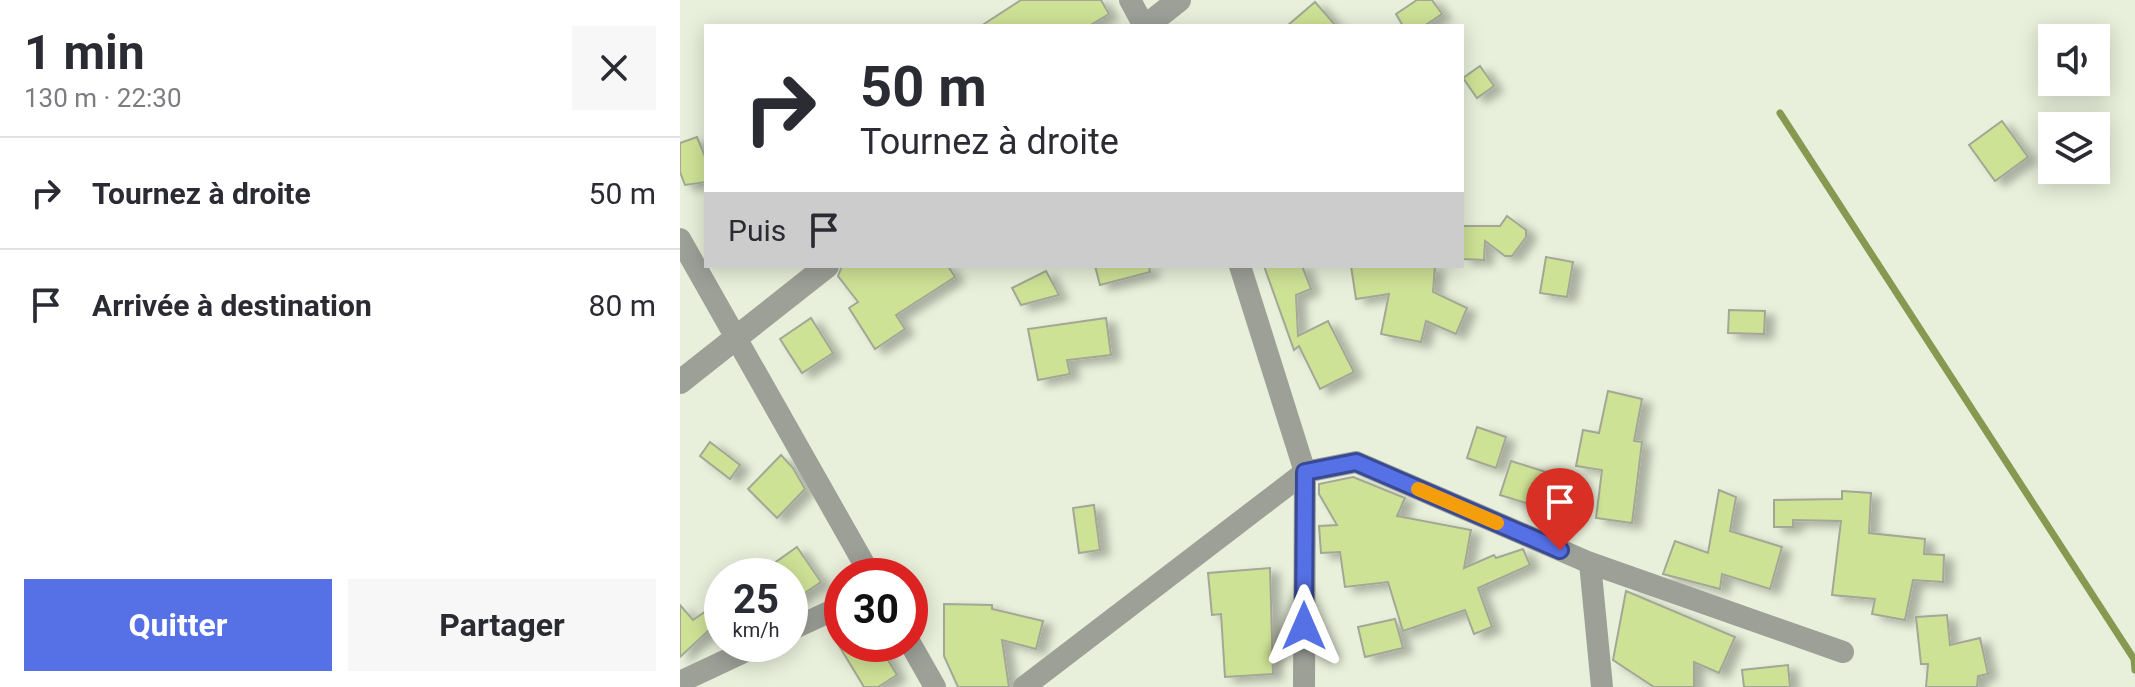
<!DOCTYPE html>
<html lang="fr">
<head>
<meta charset="utf-8">
<style>
  body { margin:0; font-family:Roboto,sans-serif; background:#f7f7f7; color:#2b2b33; height:100vh; display:flex; flex-direction:column; font-size:30px; white-space:nowrap }
  * { box-sizing:border-box; margin:0 }
  p { font-size:26px; color:#7c7c81 }
  .icon { flex:none; width:44px; height:44px; fill:none; stroke:currentColor; stroke-width:2; stroke-linecap:round; stroke-linejoin:round }
  .map { position:relative; flex:1; overflow:hidden }
  .panel { display:flex; flex-direction:column; background:#fff; width:680px }
  .panel>* { flex:none }
  .banner { position:absolute; left:24px; top:24px; width:760px; height:244px; border-radius:0px; box-shadow:0 4px 20px #0003; background:#fff; color:#2b2b33; overflow:hidden }
  .buttons { position:absolute; left:1358px; top:24px; display:grid; gap:16px }
  .buttons a { display:grid; place-items:center; width:72px; height:72px; border-radius:0px; background:#fff; box-shadow:0 4px 20px #0003; font-size:40px }
  .speed { position:absolute; left:24px; top:558px; display:flex; gap:16px; font-size:40px; font-weight:700; text-align:center }
  .speed>* { display:grid; place-content:center; width:104px; height:104px; border-radius:50%; background:#fff; box-shadow:0 4px 20px #0003; line-height:1 }
  .speed small { font-size:20px; font-weight:400 }
  .speed .limit { border:12px solid #d22; background:#fff; color:#111 }
  .pin { position:absolute; display:grid; place-items:center; width:68px; height:68px; color:#fff; margin:-82px -34px; border-radius:50% 50% 50% 0; rotate:-45deg; box-shadow:0 0 8px #0007 }
  .pin .icon { rotate:45deg }
  .me { position:absolute; width:88px; margin:-44px; rotate:0deg; stroke-linejoin:round; filter:drop-shadow(0 0 6px #0008) }
  .turn { display:flex; align-items:center; gap:28px; height:168px; padding:0 24px; font-size:36px }
  .turn .icon { width:104px; height:104px; stroke-width:2.5 }
  .turn b { display:block; font-size:56px; line-height:68px }
  .then { display:flex; align-items:center; height:76px; padding:0 24px; background:#0003; gap:16px; font-size:30px }
  .round { display:grid; place-items:center; flex:none; width:84px; height:84px; border-radius:0px; background:#f7f7f7 }
  .headline { display:flex; align-items:center; justify-content:space-between; height:136px; padding:0 24px }
  h1 { font-size:48px; font-weight:700; line-height:60px }
  .cta { display:flex; gap:16px; margin-top:auto; padding:16px 24px }
  .cta a { flex:1; height:92px; border-radius:0px; background:#5671e6; color:#fff; font-size:32px; font-weight:700; line-height:92px; text-align:center }
  .cta a+a { background:#f7f7f7; color:#2b2b33 }
  ul { padding:0; list-style:none }
  li { display:flex; align-items:center; gap:24px; height:112px; padding:0 24px; border-top:2px solid #e1e1e2 }
  li div { flex:1 }
  li b { display:block; font-size:30px }
  li em { font-style:normal }
  main { display:flex; flex:1; min-height:0 }
  .map>svg:first-child { display:block }
  .lines { fill:none; stroke-linecap:round; stroke-linejoin:round }
  .stream { stroke:#879950; stroke-width:7 }
  .building { fill:#cee296; stroke:#a2a895; stroke-width:2; filter:url(#shadow) }
  .minor { stroke:#9da097; stroke-width:22 }
  .tertiary { stroke:#9da097; stroke-width:24 }
  .route-casing { stroke:#384996; stroke-width:20 }
  .route { stroke:#5671e6; stroke-width:14 }
  .slow { stroke:#f59e0b; stroke-width:14 }
</style>
</head>
<body>
<main>
<section class="panel">
<div class="headline"><div><h1>1 min</h1><p>130 m · 22:30</p></div><a class="round"><svg class="icon" aria-label="close" viewBox="0 0 24 24"><path d="M6 6l12 12M18 6L6 18"/></svg></a></div>
<ul>
<li><svg class="icon" aria-label="right" viewBox="0 0 24 24"><path d="M7 20v-9h11M14 6l5 5-5 5"/></svg><div><b>Tournez à droite</b></div><em>50 m</em></li>
<li><svg class="icon" aria-label="arrive" viewBox="0 0 24 24"><path d="M6 21V4h12l-3 4 3 4H6"/></svg><div><b>Arrivée à destination</b></div><em>80 m</em></li>
</ul>
<div class="cta"><a>Quitter</a><a>Partager</a></div>
</section>
<div class="map">
<svg width="1455" height="687" viewBox="0 0 1455 687">
  <defs>
    <filter id="shadow"><feDropShadow dx="9" dy="5" stdDeviation="4" flood-color="#0004"/></filter>
  </defs>
  <rect width="100%" height="100%" fill="#e8efda"/>
  <g class="lines">
    <path class="stream" d="M 1100,113 L 1454,659 L 1455,670"/>
  </g>
  <g class="building">
    <path d="M 341,0 L 421,0 L 429,14 L 409,26 L 301,26 Z"/>
    <path d="M 737,0 L 752,0 L 762,14 L 744,26 L 723,26 L 716,14 Z"/>
    <path d="M 635,2 L 656,26 L 607,26 Z"/>
    <path d="M 800,66 L 814,86 L 797,98 L 783,78 Z"/>
    <path d="M 1322,121 L 1348,157 L 1315,181 L 1289,145 Z"/>
    <path d="M 17,137 L 26,159 L 26,182 L 5,185 L 0,172 L 0,143 Z"/>
    <path d="M 827,216 L 846,230 L 846,237 L 832,256 L 825,256 L 805,241 L 804,260 L 782,259 L 782,226 L 820,226 Z"/>
    <path d="M 866,257 L 893,262 L 887,297 L 860,293 Z"/>
    <path d="M 162,266 L 268,266 L 275,277 L 216,315 L 225,329 L 195,349 L 169,308 L 178,302 L 158,276 Z"/>
    <path d="M 415,266 L 469,266 L 470,272 L 420,285 Z"/>
    <path d="M 584,266 L 622,266 L 631,289 L 616,295 L 618,336 L 648,321 L 674,372 L 640,389 L 619,346 L 614,350 Z"/>
    <path d="M 671,266 L 755,266 L 753,292 L 787,308 L 776,334 L 746,321 L 741,342 L 701,334 L 709,294 L 676,299 Z"/>
    <path d="M 366,271 L 379,295 L 341,305 L 332,288 Z"/>
    <path d="M 1049,310 L 1085,311 L 1084,334 L 1048,333 Z"/>
    <path d="M 131,318 L 153,353 L 122,373 L 100,339 Z"/>
    <path d="M 426,318 L 431,355 L 387,360 L 390,374 L 358,380 L 348,329 Z"/>
    <path d="M 928,391 L 962,399 L 954,441 L 962,442 L 952,523 L 916,518 L 922,470 L 896,466 L 903,430 L 919,433 Z"/>
    <path d="M 797,427 L 826,437 L 816,468 L 787,458 Z"/>
    <path d="M 30,442 L 60,465 L 50,479 L 20,456 Z"/>
    <path d="M 101,455 L 113,468 L 125,489 L 97,518 L 68,489 Z"/>
    <path d="M 831,461 L 869,473 L 859,507 L 820,495 Z"/>
    <path d="M 673,477 L 725,498 L 717,516 L 791,530 L 784,568 L 814,555 L 816,558 L 843,549 L 850,565 L 798,588 L 812,627 L 794,634 L 785,610 L 723,631 L 708,582 L 665,587 L 660,552 L 641,553 L 639,526 L 657,525 L 639,494 L 639,484 Z"/>
    <path d="M 1039,490 L 1056,497 L 1050,531 L 1102,547 L 1090,589 L 1042,574 L 1040,589 L 983,574 L 995,541 L 1028,553 Z"/>
    <path d="M 1162,491 L 1191,493 L 1189,533 L 1245,539 L 1244,554 L 1264,555 L 1263,582 L 1233,580 L 1225,620 L 1192,614 L 1195,599 L 1152,595 L 1161,521 L 1113,520 L 1113,527 L 1094,527 L 1094,500 L 1162,499 Z"/>
    <path d="M 414,505 L 420,550 L 399,553 L 393,508 Z"/>
    <path d="M 117,547 L 141,582 L 110,603 L 110,576 L 76,576 Z"/>
    <path d="M 590,568 L 593,674 L 545,677 L 541,614 L 532,615 L 528,573 Z"/>
    <path d="M 946,591 L 1055,637 L 1039,673 L 1014,662 L 1014,687 L 974,687 L 933,660 Z"/>
    <path d="M 42,600 L 42,618 L 0,657 L 0,605 L 13,620 Z"/>
    <path d="M 264,604 L 312,605 L 312,609 L 363,621 L 356,649 L 322,640 L 329,687 L 278,687 L 264,656 Z"/>
    <path d="M 1267,615 L 1270,645 L 1300,638 L 1308,674 L 1298,676 L 1297,687 L 1246,687 L 1248,664 L 1241,664 L 1236,617 Z"/>
    <path d="M 715,619 L 723,648 L 685,657 L 678,627 Z"/>
    <path d="M 158,644 L 198,644 L 217,675 L 198,687 L 184,687 Z"/>
    <path d="M 1108,665 L 1110,687 L 1064,687 L 1062,670 Z"/>
  </g>
  <g class="lines">
    <g class="minor">
      <path d="M 450,0 L 464,26"/>
      <path d="M 0,239 L 191,576"/>
      <path d="M 560,266 L 625,472 L 624,687"/>
      <path d="M 910,563 L 922,687"/>
      <path d="M 110,630 L 162,606"/>
      <path d="M 230,643 L 255,687"/>
      <path d="M 0,682 L 81,644"/>
      <path d="M 344,687 L 625,472 L 676,462 L 910,563 L 1163,652"/>
    </g>
    <g class="tertiary">
      <path d="M 466,26 L 499,0"/>
      <path d="M 0,382 L 147,266"/>
    </g>
  </g>
  <g class="lines">
    <g class="route-casing">
      <path id="route" d="M 624,626 L 625,472 L 676,462 L 880,550"/>
    </g>
    <use href="#route" class="route"/>
    <path class="slow" d="M 738,489 L 817,523"/>
  </g>
</svg>
<div class="buttons">
<a><svg class="icon" aria-label="sound" viewBox="0 0 24 24"><path d="M4 9h4l5-4v14l-5-4H4zM17 9q2 3 0 6"/></svg></a>
<a><svg class="icon" aria-label="layers" viewBox="0 0 24 24"><path d="M12 4l9 5-9 5-9-5zM3 14l9 5 9-5"/></svg></a>
</div>
<div class="speed"><div>25<small>km/h</small></div><div class="limit">30</div></div>
<div class="pin" style="left:880px;top:550px;background:#d93025"><svg class="icon" aria-label="arrive" viewBox="0 0 24 24"><path d="M6 21V4h12l-3 4 3 4H6"/></svg></div>
<svg class="me" style="left:624px;top:626px" viewBox="-20 -20 40 40"><path d="M0-17L14 15 0 8-14 15z" fill="#5671e6" stroke="#fff" stroke-width="4"/></svg>
<div class="banner">
<div class="turn"><svg class="icon" aria-label="right" viewBox="0 0 24 24"><path d="M7 20v-9h11M14 6l5 5-5 5"/></svg><div><b>50 m</b>Tournez à droite</div></div>
<div class="then">Puis<svg class="icon" aria-label="arrive" viewBox="0 0 24 24"><path d="M6 21V4h12l-3 4 3 4H6"/></svg></div>
</div>
</div>
</main>
</body>
</html>
